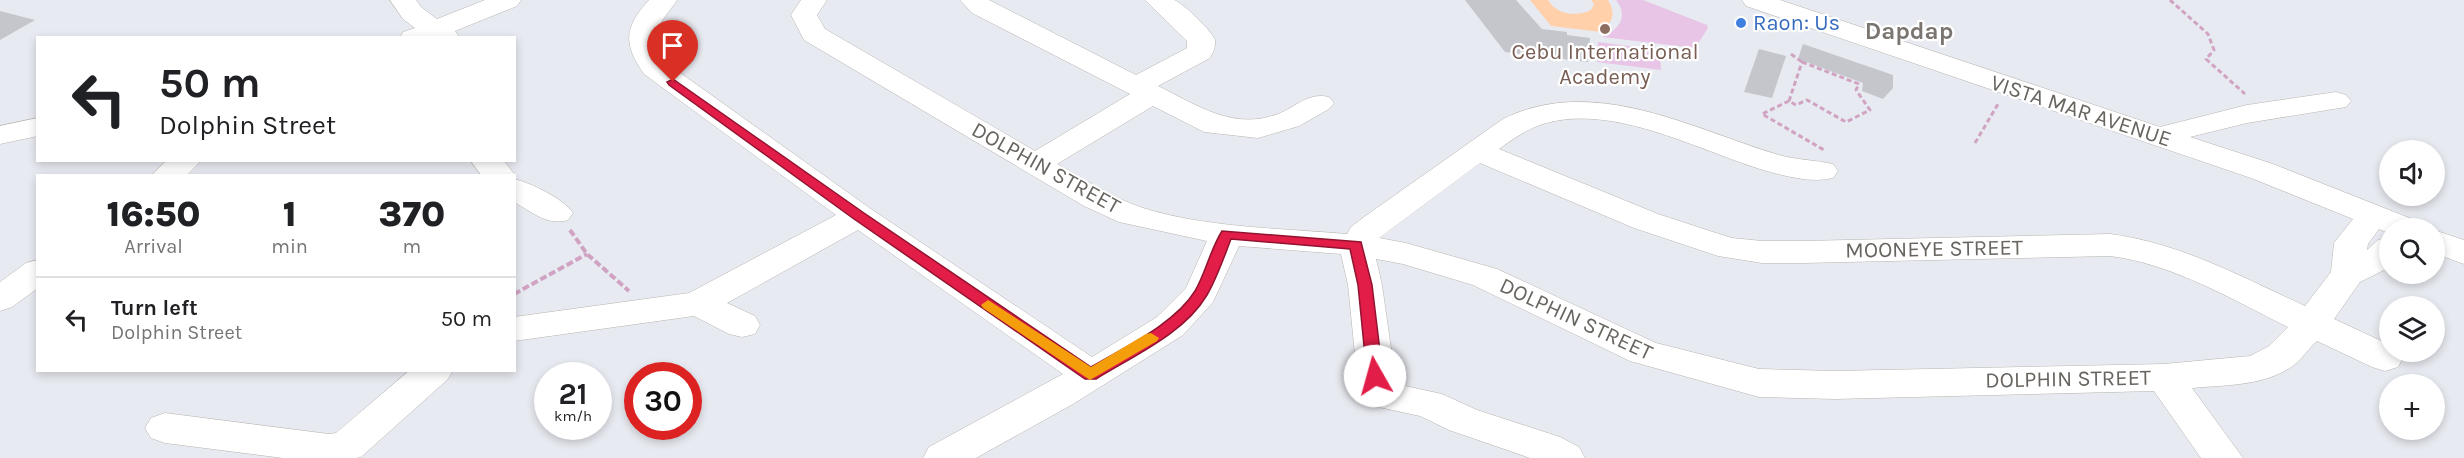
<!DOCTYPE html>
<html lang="en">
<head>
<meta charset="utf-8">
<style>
  body { margin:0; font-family:Karla,sans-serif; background:#f2f2f2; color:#202124; height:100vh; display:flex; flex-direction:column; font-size:22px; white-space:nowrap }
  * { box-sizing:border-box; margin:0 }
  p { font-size:20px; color:#757577 }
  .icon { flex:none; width:33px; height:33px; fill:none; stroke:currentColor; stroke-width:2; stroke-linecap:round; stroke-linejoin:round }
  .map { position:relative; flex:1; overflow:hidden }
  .details { position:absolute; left:36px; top:174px; width:480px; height:198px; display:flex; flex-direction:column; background:#fff; border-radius:0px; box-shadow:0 3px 9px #0003 }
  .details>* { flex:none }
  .top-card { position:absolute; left:36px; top:36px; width:480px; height:126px; border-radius:0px; box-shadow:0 3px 9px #0003; background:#fff; color:#202124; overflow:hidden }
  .fabs { position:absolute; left:2379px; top:140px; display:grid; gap:12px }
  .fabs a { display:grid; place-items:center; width:66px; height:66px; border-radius:50%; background:#fff; box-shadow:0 3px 9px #0003; font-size:30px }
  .speed { position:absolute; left:534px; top:362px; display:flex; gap:12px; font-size:30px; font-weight:700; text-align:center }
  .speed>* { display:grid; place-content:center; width:78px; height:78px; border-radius:50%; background:#fff; box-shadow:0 3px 9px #0003; line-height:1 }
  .speed small { font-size:15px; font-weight:400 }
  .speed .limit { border:9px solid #d22; background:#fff; color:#111 }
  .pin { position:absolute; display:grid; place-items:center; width:51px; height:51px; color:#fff; margin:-62px -26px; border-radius:50% 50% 50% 0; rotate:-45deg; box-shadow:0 0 6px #0007 }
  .pin .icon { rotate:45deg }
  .me { position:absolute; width:66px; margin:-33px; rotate:353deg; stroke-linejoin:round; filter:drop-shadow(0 0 4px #0008) }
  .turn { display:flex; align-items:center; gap:21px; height:126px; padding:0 24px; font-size:27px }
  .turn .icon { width:78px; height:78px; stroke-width:2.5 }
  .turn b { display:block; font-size:42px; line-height:51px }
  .eta { display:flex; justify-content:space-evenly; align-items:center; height:102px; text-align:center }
  .eta b { font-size:36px; font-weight:800; line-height:42px }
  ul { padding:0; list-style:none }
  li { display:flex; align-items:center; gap:18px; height:84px; padding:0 24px; border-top:2px solid #e0e0e0 }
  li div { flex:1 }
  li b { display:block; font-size:22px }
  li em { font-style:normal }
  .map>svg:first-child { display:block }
  .green { fill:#e8c5e7 }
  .water { fill:#ffd0aa }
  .building { fill:#c4c6cc }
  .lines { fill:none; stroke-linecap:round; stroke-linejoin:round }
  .minor-casing { stroke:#b7b5b0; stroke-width:1 }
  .path-far1 { stroke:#d1a3c3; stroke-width:3; stroke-dasharray:5 3; stroke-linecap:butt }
  .path { stroke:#d1a3c3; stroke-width:4; stroke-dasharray:7 3; stroke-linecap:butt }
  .minor { fill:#fff; fill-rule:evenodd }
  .route { fill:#e11d48; stroke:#92132f; stroke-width:1.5 }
  .slow { fill:#f59e0b }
  .shop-dot { fill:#3f7fe0; stroke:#fff; stroke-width:2 }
  .education-dot { fill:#8d6e63; stroke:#fff; stroke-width:2 }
  .labels { text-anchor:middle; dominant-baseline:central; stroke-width:4.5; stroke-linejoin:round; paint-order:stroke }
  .shop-label { font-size:22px; fill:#366cbe; stroke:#fff; text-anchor:start }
  .education-label { font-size:22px; fill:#785e54; stroke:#fff }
  .street-label { font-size:22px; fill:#68645f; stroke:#fff }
  .neighbourhood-label { font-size:24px; font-weight:bold; fill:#7a7570; stroke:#fff }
</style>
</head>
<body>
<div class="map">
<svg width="2464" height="458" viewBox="0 0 2464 458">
  <rect width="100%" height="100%" fill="#e8eaf1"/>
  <g class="green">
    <path d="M 1616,0 L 1643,0 L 1707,25 L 1708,28 L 1695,48 L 1602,37 C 1619,30 1629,16 1616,0 Z"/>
    <path d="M 1598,42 L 1660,50 L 1661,70 L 1597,62 Z"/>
  </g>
  <path class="water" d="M 1530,0 L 1548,0 C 1557,15 1576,17 1591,10 L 1594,4 L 1591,0 L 1608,0 C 1616,13 1613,23 1601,32 L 1551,26 Z"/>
  <g class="building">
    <path d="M 1465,0 L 1516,0 L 1542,29 L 1567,32 L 1567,35 L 1590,38 L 1588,62 L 1505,52 Z"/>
    <path d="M 0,11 L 35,20 L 0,40 Z"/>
    <path d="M 1803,44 L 1893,75 L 1893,88 L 1883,99 L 1862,91 L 1863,83 L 1798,59 Z"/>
    <path d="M 1759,49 L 1786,56 L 1772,98 L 1744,92 Z"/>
  </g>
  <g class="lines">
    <g class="minor-casing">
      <g id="minor">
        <path d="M 390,0 L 416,0 L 421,7 L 437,19 L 485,0 L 521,0 L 517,6 L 455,31 L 460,38 L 400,38 L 403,32 L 415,28 L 403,19 Z"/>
        <path d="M 649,0 L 677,0 C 661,24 646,33 665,62 L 871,209 L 1092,357 L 1157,317 L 1186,288 L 1207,241 L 1119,222 L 1084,206 L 804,40 L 791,15 L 801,0 L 827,0 L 817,15 L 825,29 L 1035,151 L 1130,94 L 972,13 L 960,0 L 989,0 L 1136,75 L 1187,48 L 1187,41 L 1145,0 C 1153,0 1166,0 1174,0 C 1183,3 1212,31 1215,40 C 1216,46 1213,53 1210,58 L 1158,86 C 1197,105 1233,131 1278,114 C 1296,107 1308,92 1329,97 L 1334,103 L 1329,109 L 1299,126 L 1258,138 L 1204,132 L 1153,106 L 1057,164 C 1085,179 1112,198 1143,208 C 1208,228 1279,228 1347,234 L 1351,227 L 1364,217 L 1503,119 C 1594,74 1692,129 1779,155 C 1797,160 1815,160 1833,164 L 1838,171 L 1833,178 C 1812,183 1790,177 1770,172 C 1702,153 1615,102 1543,124 C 1527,129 1513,139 1499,149 L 1658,214 L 1716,233 L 1732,238 L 1762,241 L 1803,241 L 2110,234 C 2180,243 2242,277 2305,306 L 2331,272 L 2334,243 L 2353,219 L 2251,178 L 1746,6 L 1742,0 L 1780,0 L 2160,127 L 2247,105 L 2336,92 L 2346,95 L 2351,101 L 2346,107 L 2247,123 L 2190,137 L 2273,164 L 2417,221 L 2421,228 L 2390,228 L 2390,234 L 2379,229 L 2368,244 L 2367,250 L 2378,240 L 2390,237 L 2390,267 L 2360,282 L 2334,319 L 2390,345 L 2390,351 L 2399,351 L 2403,358 L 2398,367 L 2385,371 L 2372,367 L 2317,341 C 2309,348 2302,359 2294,365 C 2266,386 2226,385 2192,388 L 2243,458 L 2201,458 L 2154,391 L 1835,399 L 1759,397 L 1630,361 L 1473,285 L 1403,264 L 1376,259 L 1382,285 L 1396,384 L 1442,394 L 1477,410 L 1560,437 L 1579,447 L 1585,458 L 1530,458 L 1449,430 L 1420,416 L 1365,404 L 1359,394 L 1348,285 L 1341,254 L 1239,246 L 1213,302 L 1183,335 L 1073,404 L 976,458 L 923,458 L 929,447 L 1063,374 L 858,230 L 727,303 L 755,316 L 760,325 L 755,334 L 742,337 L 729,334 L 694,316 L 514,341 L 514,317 L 689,293 L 836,215 L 644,74 C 623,44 624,27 649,0 ZM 1480,163 L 1634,228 L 1718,256 L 1762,263 L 1803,263 L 2110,256 C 2173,264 2231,299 2288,327 L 2269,346 L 2250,356 L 2164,364 L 1835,371 L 1759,369 L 1656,343 L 1497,269 L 1406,243 L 1379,238 Z"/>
        <path d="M 38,118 L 38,136 L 0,144 L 0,126 Z"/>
        <path d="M 167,160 L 202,160 L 186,176 L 151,176 Z"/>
        <path d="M 470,160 L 503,160 L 516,176 L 482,176 Z"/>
        <path d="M 514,179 C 531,183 564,199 573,213 L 568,220 C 547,226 532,212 514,202 Z"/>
        <path d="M 2434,230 L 2464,240 L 2464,264 L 2434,253 Z"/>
        <path d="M 38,260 L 38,288 L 12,307 L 0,311 L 0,282 L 26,263 Z"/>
        <path d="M 410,370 L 453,370 L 448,379 L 361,457 L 356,458 L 283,458 L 165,443 L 151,438 L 145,428 L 151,418 L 165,413 L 329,434 L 336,433 Z"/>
      </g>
    </g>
    <g class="path-far1">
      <path d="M 2170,0 L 2208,34 L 2214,50 L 2206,59 L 2245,94"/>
      <path d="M 1791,54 L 1802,62"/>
      <path d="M 1802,62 L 1859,84 L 1856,90 L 1870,110 L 1846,122 L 1807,100 L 1796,105 L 1789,101 Z"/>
      <path d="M 1789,101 L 1762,114 L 1824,150"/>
      <path d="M 1975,143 L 1998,104"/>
    </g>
    <g class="path">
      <path d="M 570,230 L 587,254 L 629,291"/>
      <path d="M 514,294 L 587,254"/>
    </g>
    <use href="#minor" class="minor"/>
  </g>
  <path class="route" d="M 673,79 L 864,213 L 1091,367 C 1123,348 1175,324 1195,291 C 1206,272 1210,250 1222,231 L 1361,242 L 1372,285 L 1383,376 L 1381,380 L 1370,380 L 1367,376 L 1358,285 L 1350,249 L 1231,239 C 1224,257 1217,278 1207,295 C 1184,334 1133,356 1096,379 L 1085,379 L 854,219 L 669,85 L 667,82 Z"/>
  <path class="slow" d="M 988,300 L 1091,367 L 1146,334 L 1151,333 L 1159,338 L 1157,341 L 1090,380 L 983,308 L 981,305 Z"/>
  <circle class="shop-dot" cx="1741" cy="23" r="6"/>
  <circle class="education-dot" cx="1605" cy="29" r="6"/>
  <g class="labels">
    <g class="shop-label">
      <text x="1753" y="23">Raon: Us</text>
    </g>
    <g class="education-label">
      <text x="1605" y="52">Cebu International<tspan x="1605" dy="25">Academy</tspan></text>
    </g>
    <g class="street-label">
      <text transform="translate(2081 111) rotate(18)">VISTA MAR AVENUE</text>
      <text transform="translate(1046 168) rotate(29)">DOLPHIN STREET</text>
      <text transform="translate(1934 249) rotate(-1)">MOONEYE STREET</text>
      <text transform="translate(1576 319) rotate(25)">DOLPHIN STREET</text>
      <text transform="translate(2068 379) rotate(-1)">DOLPHIN STREET</text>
    </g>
    <g class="neighbourhood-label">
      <text x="1909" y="31">Dapdap</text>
    </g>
  </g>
</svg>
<div class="fabs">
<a><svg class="icon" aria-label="sound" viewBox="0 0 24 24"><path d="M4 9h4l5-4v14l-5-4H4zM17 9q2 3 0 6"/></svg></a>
<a><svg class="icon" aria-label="search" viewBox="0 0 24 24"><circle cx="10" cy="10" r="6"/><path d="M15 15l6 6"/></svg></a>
<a><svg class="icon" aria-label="layers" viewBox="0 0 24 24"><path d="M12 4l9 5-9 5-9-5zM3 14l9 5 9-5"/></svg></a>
<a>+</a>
</div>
<div class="speed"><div>21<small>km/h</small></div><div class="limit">30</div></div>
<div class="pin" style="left:673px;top:82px;background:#d93025"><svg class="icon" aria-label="arrive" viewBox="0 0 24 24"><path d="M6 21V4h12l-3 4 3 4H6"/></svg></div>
<svg class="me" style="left:1375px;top:376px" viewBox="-20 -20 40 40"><circle r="19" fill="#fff"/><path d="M0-13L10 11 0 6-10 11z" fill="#e11d48"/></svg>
<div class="top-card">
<div class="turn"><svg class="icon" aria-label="left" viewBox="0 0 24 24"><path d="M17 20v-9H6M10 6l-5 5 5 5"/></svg><div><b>50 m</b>Dolphin Street</div></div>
</div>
<section class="details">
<div class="eta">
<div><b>16:50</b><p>Arrival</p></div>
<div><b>1</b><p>min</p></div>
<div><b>370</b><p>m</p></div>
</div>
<ul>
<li><svg class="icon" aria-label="left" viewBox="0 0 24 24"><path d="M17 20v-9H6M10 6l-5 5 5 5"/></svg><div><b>Turn left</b><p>Dolphin Street</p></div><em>50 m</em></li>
</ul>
</section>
</div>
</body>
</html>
